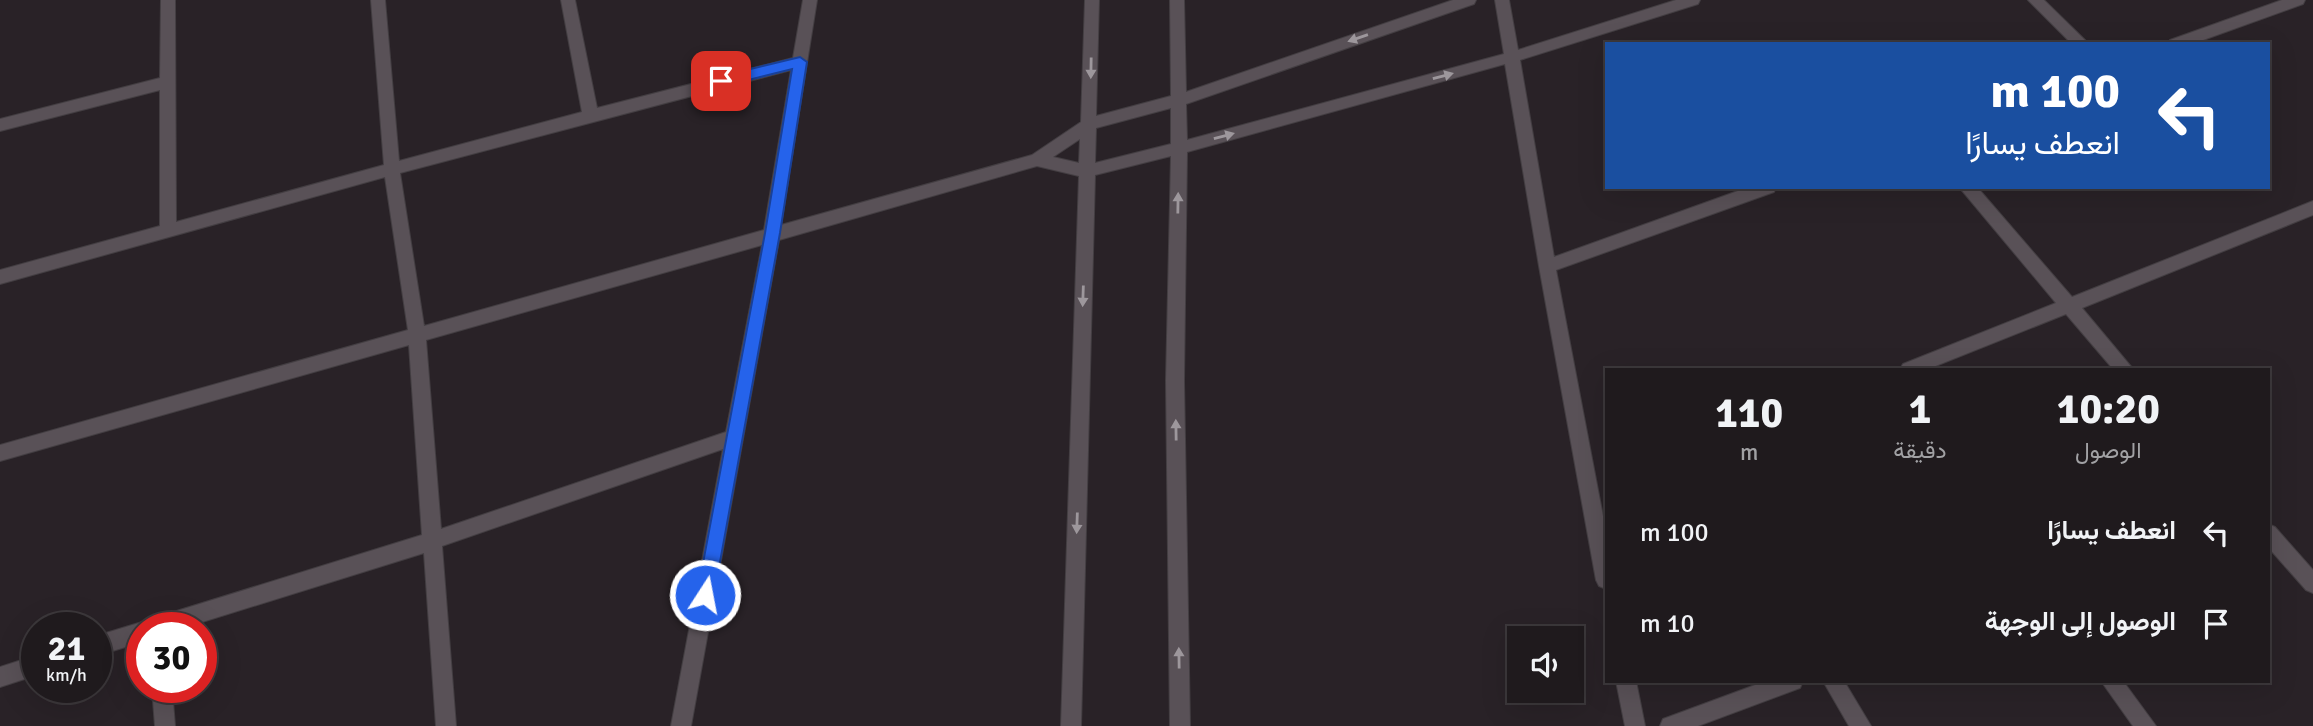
<!DOCTYPE html>
<html lang="ar">
<head>
<meta charset="utf-8">
<style>
  body { margin:0; font-family:Signika,Vazirmatn,sans-serif; background:#272326; color:#f1f3f6; direction:rtl; height:100vh; display:flex; flex-direction:column; font-size:26px; white-space:nowrap }
  * { box-sizing:border-box; margin:0 }
  p { font-size:23px; color:#a1a1a4 }
  .icon { flex:none; width:38px; height:38px; fill:none; stroke:currentColor; stroke-width:2; stroke-linecap:round; stroke-linejoin:round }
  .map { position:relative; flex:1; overflow:hidden; direction:ltr }
  .drawer { position:absolute; left:1605px; top:368px; width:665px; height:315px; display:flex; flex-direction:column; background:#1f1a1d; border-radius:0px; box-shadow:0 7px 28px #0002,0 0 0 2px #3c383b; direction:rtl }
  .drawer>* { flex:none }
  .hud { position:absolute; left:1605px; top:42px; width:665px; height:147px; border-radius:0px; box-shadow:0 7px 28px #0002,0 0 0 2px #3c383b; direction:rtl; background:#1a4fa0; color:#fff; overflow:hidden }
  .fabs { position:absolute; left:1507px; top:626px; display:grid; gap:14px }
  .fabs a { display:grid; place-items:center; width:77px; height:77px; border-radius:0px; background:#1f1a1d; box-shadow:0 7px 28px #0002,0 0 0 2px #3c383b; font-size:35px }
  .speed { position:absolute; left:21px; top:612px; display:flex; gap:14px; font-size:35px; font-weight:700; text-align:center }
  .speed>* { display:grid; place-content:center; width:91px; height:91px; border-radius:50%; background:#1f1a1d; box-shadow:0 7px 28px #0002,0 0 0 2px #3c383b; line-height:1 }
  .speed small { font-size:18px; font-weight:400 }
  .speed .limit { border:10px solid #d22; background:#fff; color:#111 }
  .pin { position:absolute; display:grid; place-items:center; width:60px; height:60px; color:#fff; margin:-30px; border-radius:14px; box-shadow:0 4px 10px #0006 }
  .me { position:absolute; width:77px; margin:-38px; rotate:11deg; stroke-linejoin:round; filter:drop-shadow(0 0 5px #0008) }
  .turn { display:flex; align-items:center; gap:24px; height:147px; padding:0 35px; font-size:32px }
  .turn .icon { width:91px; height:91px; stroke-width:2.5 }
  .turn b { display:block; font-size:49px; line-height:60px }
  .eta { display:flex; justify-content:space-evenly; align-items:center; height:119px; text-align:center }
  .eta b { font-size:42px; font-weight:700; line-height:49px }
  ul { padding:0; list-style:none }
  li { display:flex; align-items:center; gap:21px; height:91px; padding:0 35px }
  li div { flex:1 }
  li b { display:block; font-size:26px }
  li em { font-style:normal }
  .map>svg:first-child { display:block }
  .lines { fill:none; stroke-linecap:round; stroke-linejoin:round }
  .minor-casing { stroke:#433e42; stroke-width:2 }
  .minor { fill:#595157; fill-rule:evenodd }
  .oneway { fill:#9d979c }
  .route { fill:#2563eb; stroke:#184099; stroke-width:2 }
</style>
</head>
<body>
<div class="map">
<svg width="2313" height="726" viewBox="0 0 2313 726">
  <rect width="100%" height="100%" fill="#292227"/>
  <g class="lines">
    <g class="minor-casing">
      <g id="minor">
        <path d="M 161,0 L 175,0 L 176,222 L 384,165 L 371,0 L 385,0 L 399,161 L 582,112 L 561,0 L 575,0 L 597,108 L 793,58 L 803,0 L 817,0 L 781,225 L 1032,155 L 1081,122 L 1085,0 L 1099,0 L 1096,116 L 1171,96 L 1170,0 L 1184,0 L 1186,92 L 1453,0 L 1476,0 L 1474,4 L 1186,104 L 1187,140 L 1504,54 L 1495,0 L 1509,0 L 1518,50 L 1676,0 L 1700,0 L 1698,4 L 1520,60 L 1554,257 L 1749,187 L 1776,187 L 1774,192 L 1556,270 L 1606,532 L 1606,589 L 1599,586 L 1596,580 L 1539,266 L 1505,64 L 1187,152 L 1184,381 L 1190,726 L 1170,726 L 1166,381 L 1171,156 L 1095,175 L 1081,726 L 1061,726 L 1079,176 L 1037,166 L 779,240 L 691,726 L 671,726 L 723,449 L 442,546 L 456,726 L 436,726 L 424,553 L 183,628 L 142,628 L 142,642 L 96,656 L 96,636 L 142,622 L 146,624 L 154,618 L 422,535 L 409,345 L 0,461 L 0,445 L 408,330 L 385,177 L 0,284 L 0,270 L 160,226 L 160,90 L 0,131 L 0,119 L 160,78 ZM 791,70 L 764,230 L 424,326 L 400,173 ZM 1171,108 L 1171,144 L 1095,163 L 1096,128 ZM 1080,139 L 1079,163 L 1053,157 ZM 762,245 L 726,432 L 441,529 L 426,340 Z"/>
        <path d="M 2028,0 L 2044,0 L 2089,44 L 2072,44 Z"/>
        <path d="M 2282,0 L 2305,0 L 2303,4 L 2192,44 L 2168,44 L 2170,40 Z"/>
        <path d="M 1959,187 L 1977,187 L 2072,297 L 2313,201 L 2313,215 L 2082,308 L 2133,369 L 2113,369 L 2066,314 L 1928,369 L 1900,369 L 1903,364 L 2056,303 Z"/>
        <path d="M 2268,524 L 2275,527 L 2313,570 L 2313,593 L 2306,590 L 2268,547 Z"/>
        <path d="M 37,655 L 37,675 L 0,687 L 0,667 Z"/>
        <path d="M 1616,681 L 1636,681 L 1645,726 L 1625,726 Z"/>
        <path d="M 1766,681 L 1803,681 L 1800,688 L 1698,726 L 1660,726 L 1663,719 Z"/>
        <path d="M 1823,681 L 1844,681 L 1871,726 L 1849,726 Z"/>
        <path d="M 2101,681 L 2123,681 L 2156,726 L 2133,726 Z"/>
        <path d="M 152,688 L 172,688 L 175,726 L 155,726 Z"/>
      </g>
    </g>
    <use href="#minor" class="minor"/>
  </g>
  <defs><path id="oneway-solid" d="M-6-.8H1V-3.2L6.5 0L1 3.2V.8H-6Z" transform="scale(1.75)"/></defs>
  <g class="oneway">
    <use href="#oneway-solid" transform="translate(1358 38) rotate(161)"/>
    <use href="#oneway-solid" transform="translate(1091 68) rotate(91)"/>
    <use href="#oneway-solid" transform="translate(1443 76) rotate(-15)"/>
    <use href="#oneway-solid" transform="translate(1224 136) rotate(-15)"/>
    <use href="#oneway-solid" transform="translate(1178 203) rotate(-89)"/>
    <use href="#oneway-solid" transform="translate(1083 296) rotate(92)"/>
    <use href="#oneway-solid" transform="translate(1176 430) rotate(-91)"/>
    <use href="#oneway-solid" transform="translate(1077 523) rotate(92)"/>
    <use href="#oneway-solid" transform="translate(1179 658) rotate(-91)"/>
  </g>
  <path class="route" d="M 800,57 L 807,62 L 780,233 L 714,595 L 712,601 L 705,603 L 699,601 L 697,595 L 765,233 L 792,69 L 721,87 L 714,81 L 721,76 Z"/>
</svg>
<div class="fabs">
<a><svg class="icon" aria-label="sound" viewBox="0 0 24 24"><path d="M4 9h4l5-4v14l-5-4H4zM17 9q2 3 0 6"/></svg></a>
</div>
<div class="speed"><div>21<small>km/h</small></div><div class="limit">30</div></div>
<div class="pin" style="left:721px;top:81px;background:#d93025"><svg class="icon" aria-label="arrive" viewBox="0 0 24 24"><path d="M6 21V4h12l-3 4 3 4H6"/></svg></div>
<svg class="me" style="left:705px;top:595px" viewBox="-20 -20 40 40"><circle r="17" fill="#2563eb" stroke="#fff" stroke-width="3"/><path d="M0-11L8 9 0 5-8 9z" fill="#fff"/></svg>
<div class="hud">
<div class="turn"><svg class="icon" aria-label="left" viewBox="0 0 24 24"><path d="M17 20v-9H6M10 6l-5 5 5 5"/></svg><div><b>100 m</b>انعطف يسارًا</div></div>
</div>
<section class="drawer">
<div class="eta">
<div><b>10:20</b><p>الوصول</p></div>
<div><b>1</b><p>دقيقة</p></div>
<div><b>110</b><p>m</p></div>
</div>
<ul>
<li><svg class="icon" aria-label="left" viewBox="0 0 24 24"><path d="M17 20v-9H6M10 6l-5 5 5 5"/></svg><div><b>انعطف يسارًا</b></div><em>100 m</em></li>
<li><svg class="icon" aria-label="arrive" viewBox="0 0 24 24"><path d="M6 21V4h12l-3 4 3 4H6"/></svg><div><b>الوصول إلى الوجهة</b></div><em>10 m</em></li>
</ul>
</section>
</div>
</body>
</html>
